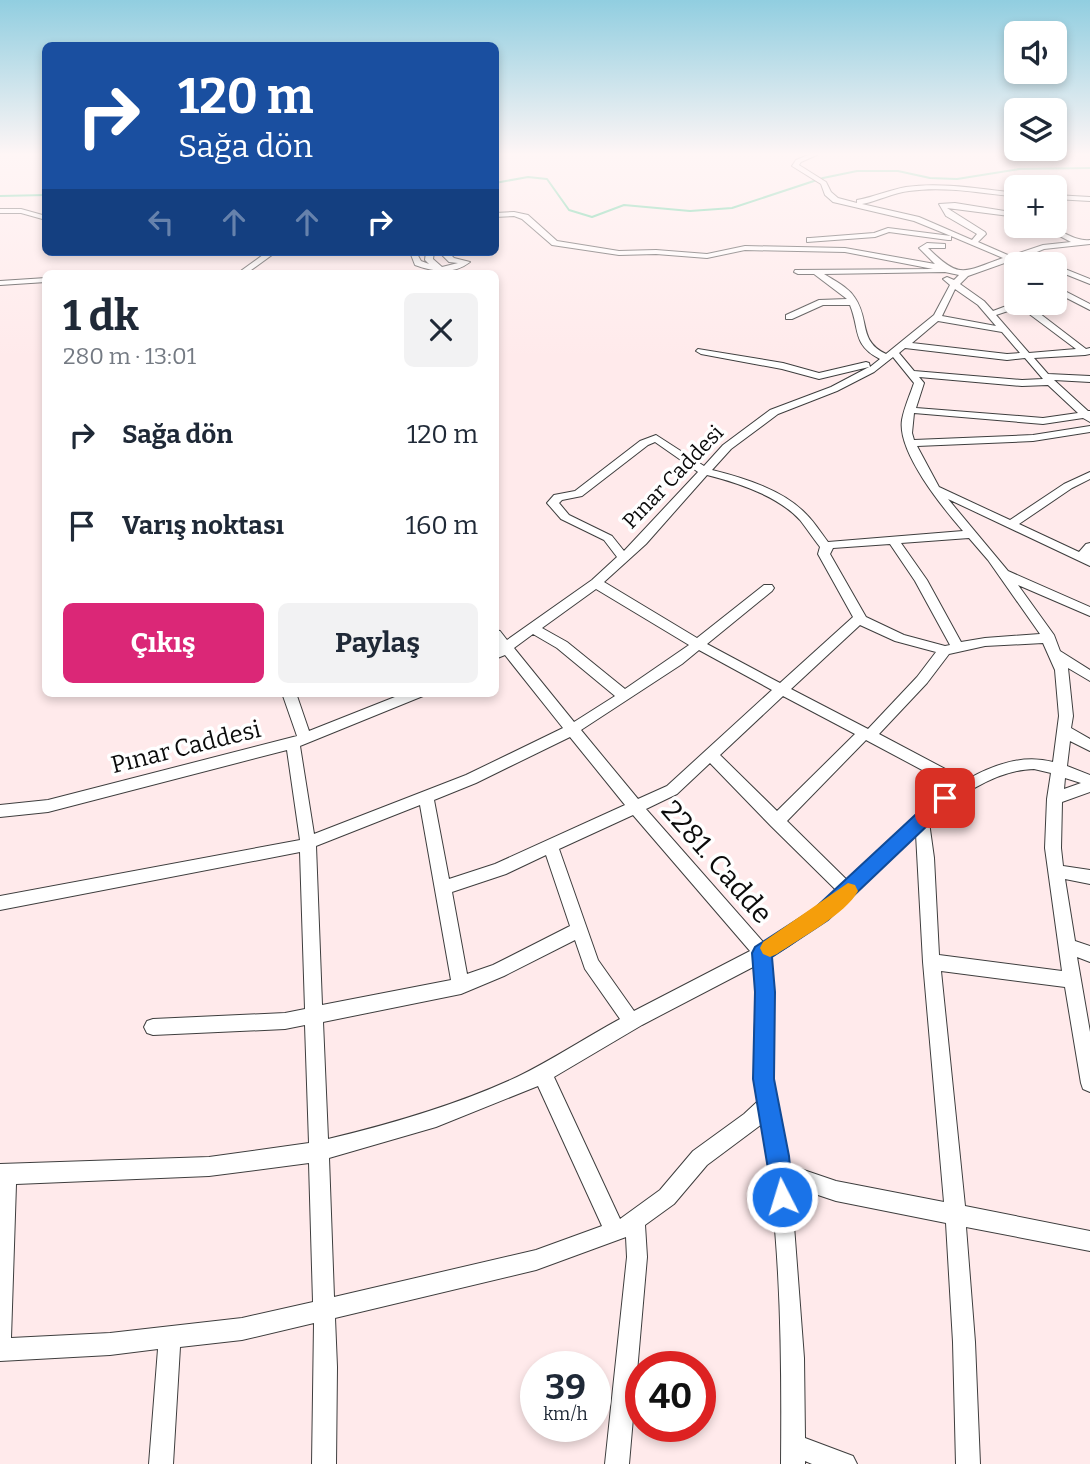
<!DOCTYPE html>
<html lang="tr">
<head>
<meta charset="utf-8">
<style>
  body { margin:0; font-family:Bitter,serif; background:#f2f2f3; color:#1f2937; height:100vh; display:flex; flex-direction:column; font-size:26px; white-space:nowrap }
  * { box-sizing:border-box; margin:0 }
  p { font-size:23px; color:#747a83 }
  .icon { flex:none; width:38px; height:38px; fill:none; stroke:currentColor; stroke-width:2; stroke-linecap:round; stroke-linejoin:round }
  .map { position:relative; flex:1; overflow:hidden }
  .sheet { position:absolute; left:42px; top:270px; width:457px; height:427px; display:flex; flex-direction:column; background:#fff; border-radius:10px; box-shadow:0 4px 10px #0003 }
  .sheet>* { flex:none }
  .guide { position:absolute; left:42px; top:42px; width:457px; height:214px; border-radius:10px; box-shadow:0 4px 10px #0003; background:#1a4fa0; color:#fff; overflow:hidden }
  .tools { position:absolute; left:1004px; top:21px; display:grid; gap:14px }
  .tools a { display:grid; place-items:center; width:63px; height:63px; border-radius:10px; background:#fff; box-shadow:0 4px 10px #0003; font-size:35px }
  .speed { position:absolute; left:520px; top:1351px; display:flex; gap:14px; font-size:35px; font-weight:700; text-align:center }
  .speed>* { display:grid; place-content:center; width:91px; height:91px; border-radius:50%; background:#fff; box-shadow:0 4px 10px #0003; line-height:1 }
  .speed small { font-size:18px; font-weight:400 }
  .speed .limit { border:10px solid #d22; background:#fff; color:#111 }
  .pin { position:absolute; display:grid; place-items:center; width:60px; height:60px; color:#fff; margin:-30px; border-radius:14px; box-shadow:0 4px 10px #0006 }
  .me { position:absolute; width:77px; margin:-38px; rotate:355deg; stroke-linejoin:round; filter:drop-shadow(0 0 5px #0008) }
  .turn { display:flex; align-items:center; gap:24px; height:147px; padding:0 21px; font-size:32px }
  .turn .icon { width:91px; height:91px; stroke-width:2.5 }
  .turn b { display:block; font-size:49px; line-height:60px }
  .lanes { display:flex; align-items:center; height:66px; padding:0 21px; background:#0003; justify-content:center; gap:35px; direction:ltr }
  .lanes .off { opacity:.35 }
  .round { display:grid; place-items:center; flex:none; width:74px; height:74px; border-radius:10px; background:#f2f2f3 }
  .overview { display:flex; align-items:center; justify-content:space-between; height:119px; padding:0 21px }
  h1 { font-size:42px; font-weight:700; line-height:52px }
  .button { display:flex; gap:14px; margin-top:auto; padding:14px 21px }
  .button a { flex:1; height:80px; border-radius:10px; background:#db2777; color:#fff; font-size:28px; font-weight:700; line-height:80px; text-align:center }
  .button a+a { background:#f2f2f3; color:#1f2937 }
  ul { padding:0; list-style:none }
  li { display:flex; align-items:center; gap:21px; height:91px; padding:0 21px }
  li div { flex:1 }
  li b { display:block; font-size:26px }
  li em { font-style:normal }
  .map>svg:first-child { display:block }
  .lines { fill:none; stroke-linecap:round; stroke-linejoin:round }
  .stream { stroke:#39ca8b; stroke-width:2 }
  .minor-casing { stroke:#3e3e3e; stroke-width:2 }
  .minor { fill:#fff; fill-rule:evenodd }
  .route { fill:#1a73e8; stroke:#114b97; stroke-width:2 }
  .slow { fill:#f59e0b }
  .labels { text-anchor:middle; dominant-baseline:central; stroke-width:7; stroke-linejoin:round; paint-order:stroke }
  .far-street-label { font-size:21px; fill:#0b0b0b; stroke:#fff }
  .street-label { font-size:24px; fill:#0b0b0b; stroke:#fff }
  .near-street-label { font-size:28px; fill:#0b0b0b; stroke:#fff }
</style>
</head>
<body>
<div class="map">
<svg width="1090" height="1464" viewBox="0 0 1090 1464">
  <rect width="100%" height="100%" fill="#ffeaeb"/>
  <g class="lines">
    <g class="stream">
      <path d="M 495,183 L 528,177 L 547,179 L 569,210 L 592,217 L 624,205 L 690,211 L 732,208 L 823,178 L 857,171 L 898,171 L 930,178 L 957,179 L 1019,169 L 1090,168"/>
      <path d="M 0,196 L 46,195"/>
    </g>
    <g class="minor-casing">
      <g id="minor">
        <path d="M 811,154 L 819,154 L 801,162 L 799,165 L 826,182 L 831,192 L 838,198 L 857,203 L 857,200 C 874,197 889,190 906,187 C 942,182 980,189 1017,193 L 1017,197 C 981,193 945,186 909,191 C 892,193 878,201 862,204 L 919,217 L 972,240 L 977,234 L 946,216 L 939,204 L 955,203 L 1017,213 L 1017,217 L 947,208 L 985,232 L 986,234 L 978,242 L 1010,256 L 1043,245 L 1071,242 L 1041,226 C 1059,226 1072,242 1090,240 L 1090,244 L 1044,249 L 1032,254 L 1053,264 L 1043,264 L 1024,256 L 968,276 L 960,284 L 984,301 L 993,311 L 1017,302 L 1026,303 L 1086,349 L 1090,348 L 1090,354 L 1085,355 L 1034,358 L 1048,374 L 1090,376 L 1090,382 L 1054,380 L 1088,411 L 1090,411 L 1090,422 L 1083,418 L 1043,424 L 914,413 L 912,433 L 914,440 L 1033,435 L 1090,426 L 1090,432 L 1033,441 L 917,446 L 939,487 L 1010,520 L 1064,484 L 1090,472 L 1090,479 L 1072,488 L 1019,524 L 1079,552 L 1086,544 L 1090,543 L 1090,566 L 948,499 L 1008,571 L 1090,607 L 1090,616 L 1018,585 L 1054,635 L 1060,651 L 1090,670 L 1090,681 L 1068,668 L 1073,716 L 1071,728 L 1090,739 L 1090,751 L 1070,741 L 1067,766 L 1090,775 L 1090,792 L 1062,802 L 1061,848 L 1063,866 L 1090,870 L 1090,884 L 1065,879 L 1075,941 L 1090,946 L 1090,962 L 1077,957 L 1090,1032 L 1090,1092 L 1083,1089 L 1081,1083 L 1065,987 L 941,971 L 965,1206 L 1090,1231 L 1090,1251 L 966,1227 L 975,1342 L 980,1464 L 956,1464 L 953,1342 L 946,1223 L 836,1201 L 791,1186 L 804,1358 L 805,1438 L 853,1456 L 857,1464 L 812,1464 L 805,1461 L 805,1464 L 781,1464 C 782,1351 781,1235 762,1124 L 707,1165 L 674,1204 L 645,1225 L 647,1257 L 629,1464 L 605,1464 L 627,1257 L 626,1237 L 536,1270 L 335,1318 L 337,1367 L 336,1464 L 312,1464 L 314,1323 L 242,1340 L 180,1347 L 173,1464 L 149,1464 L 158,1349 L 110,1355 L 0,1361 L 0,1164 L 209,1157 L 309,1143 L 305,1025 L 285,1029 L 153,1035 L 147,1033 L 144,1027 L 147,1021 L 153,1019 L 285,1013 L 305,1009 L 300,852 L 0,910 L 0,896 L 300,840 L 287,750 L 48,812 L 0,817 L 0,805 L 48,800 L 297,736 L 282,693 L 296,693 L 309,731 L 405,693 L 425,693 L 423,696 L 300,746 L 314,834 L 466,775 L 563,728 L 505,655 L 495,659 L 495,648 L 498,646 L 495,643 L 495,630 L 500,631 L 507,640 L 592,580 L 617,557 L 604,540 L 561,519 L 547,503 L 554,495 L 575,491 L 640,441 L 656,435 L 704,466 L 723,445 L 770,410 L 831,387 L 869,367 L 819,379 L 782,369 L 701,354 L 696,351 L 698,349 L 783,363 L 819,373 L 866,362 L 869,363 L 870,367 L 880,359 C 852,345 860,329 850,305 L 823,305 L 792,319 L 786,319 L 786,315 L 819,300 L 847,299 L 814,274 L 798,274 L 794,272 L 795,270 L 933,269 L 845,252 L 745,250 L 707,258 L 656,254 L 619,255 L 552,245 L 522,219 L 514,216 L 495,217 L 495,213 L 514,212 L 528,215 L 557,241 L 619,251 L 656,250 L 707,254 L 745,246 L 845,248 L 935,264 L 919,248 L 927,243 L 945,244 L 945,248 L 928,248 C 960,280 963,272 1003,258 L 951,236 L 951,240 L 948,240 L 889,232 L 875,237 L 807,242 L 807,238 L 810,238 L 874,233 L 888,228 L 951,236 L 914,221 L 833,202 L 825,195 L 821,184 L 792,166 L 796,160 ZM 945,272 L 959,275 L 954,280 L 947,277 L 943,279 L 950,285 L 934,315 L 886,354 C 858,341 870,320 855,298 C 848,287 835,281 824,274 ZM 955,289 L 978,305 L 996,326 L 942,316 ZM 1020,307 L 1076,349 L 1029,353 L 996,315 ZM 938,321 L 1002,332 L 1020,353 L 1007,354 L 912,343 ZM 905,348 L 1007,360 L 1025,358 L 1043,379 L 1022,380 L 914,371 L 899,353 ZM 893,357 L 914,383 C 910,395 904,408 902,420 C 897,452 943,508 963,531 L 828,542 C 821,533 815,523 807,515 C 784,490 744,478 712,470 L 731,449 L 778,414 L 837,391 L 874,372 ZM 919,377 L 1022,386 L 1048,385 L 1078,413 L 1043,418 L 916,408 L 924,383 ZM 655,442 L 698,472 L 624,551 L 612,536 L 569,515 L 559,503 L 562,500 L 582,496 L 648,445 ZM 707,475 C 739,483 778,496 800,520 C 807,529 813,538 820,547 L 818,554 L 853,617 L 780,683 L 707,644 L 772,591 L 774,588 L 772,585 L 764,585 L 697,638 L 604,582 L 646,544 ZM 969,538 L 988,560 L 1040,634 L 985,638 L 961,642 L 927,580 L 901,543 ZM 890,544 L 915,581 L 950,645 L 945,646 L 904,635 L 866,617 L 830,554 L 833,548 ZM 596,589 L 689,645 L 625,689 L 567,642 L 542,628 ZM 860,625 L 895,641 L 936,652 L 917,677 L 868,729 L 791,689 ZM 533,634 L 557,648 L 615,696 L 574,722 L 514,648 ZM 1043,643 L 1055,670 L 1059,716 L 1053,762 C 1022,754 993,765 966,780 L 879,734 L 927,683 L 949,654 L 985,646 ZM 699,650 L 772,690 L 667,786 L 638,799 L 581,730 L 682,664 ZM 783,696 L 855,734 L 777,811 L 720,755 ZM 570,737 L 625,805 L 495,864 L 449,879 L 434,800 L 476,783 ZM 866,740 L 954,787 L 916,815 L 848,881 L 787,821 ZM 710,763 L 771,826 L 837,891 L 814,910 L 764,943 L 646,809 L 677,794 ZM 1034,769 L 1051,773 L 1047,799 L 1045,848 L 1062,971 L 939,955 L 934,858 L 929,822 C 957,797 995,770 1034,769 ZM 1065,778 L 1081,783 L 1064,789 ZM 420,805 L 451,980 L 322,1005 L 316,846 ZM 633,815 L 750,951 L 634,1011 L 598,960 L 559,849 ZM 916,834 L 923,962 L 944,1202 L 836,1181 L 789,1165 L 772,1079 L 774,991 L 771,957 C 827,924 870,879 916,834 ZM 546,855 L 570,926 L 493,965 L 467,974 L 452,892 L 506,874 ZM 575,940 L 585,969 L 620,1019 C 585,1038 552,1060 517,1077 C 457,1105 391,1124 328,1139 L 323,1022 L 461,994 L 504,976 ZM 755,966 C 758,1011 750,1057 758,1101 L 744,1114 L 693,1151 L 660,1190 L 620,1219 L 554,1077 L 642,1025 ZM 538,1086 L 602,1226 L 536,1250 L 334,1297 L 329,1158 L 436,1127 ZM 309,1163 L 313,1302 L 242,1318 L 110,1333 L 11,1338 L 16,1184 L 209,1176 Z"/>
        <path d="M 1055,195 L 1090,197 L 1090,201 L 1055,199 Z"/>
        <path d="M 0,209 L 21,209 L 46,216 L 46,220 L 21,213 L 0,213 Z"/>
        <path d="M 267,252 L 276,252 L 247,273 L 238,273 Z"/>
        <path d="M 410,252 L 416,252 L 421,261 L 429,264 L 425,260 L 426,252 L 434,252 L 433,259 L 442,267 L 458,263 L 449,262 L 439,252 L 448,252 L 454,258 L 470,262 C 453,275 434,272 415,265 Z"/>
        <path d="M 1055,265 L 1090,279 L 1090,284 L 1055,270 Z"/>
        <path d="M 46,278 L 46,282 L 0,285 L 0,281 Z"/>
        <path d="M 1055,286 L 1090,304 L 1090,310 L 1055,292 Z"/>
      </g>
    </g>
    <use href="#minor" class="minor"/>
  </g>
  <linearGradient id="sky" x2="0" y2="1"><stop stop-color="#91cee0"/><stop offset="0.43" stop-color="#fff6f6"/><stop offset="1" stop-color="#fff6f6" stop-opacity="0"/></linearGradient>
  <rect width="1090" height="359" fill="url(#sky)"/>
  <path class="route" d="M 945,791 L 951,793 L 954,798 L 951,803 L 828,920 L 772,957 L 775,992 L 774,1079 L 789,1156 L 793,1197 L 790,1205 L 782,1208 L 774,1205 L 753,1079 L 755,992 L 752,953 L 755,947 L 815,908 L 939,793 Z"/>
  <path class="slow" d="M 848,883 L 855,885 L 858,891 C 846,914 799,939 777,954 L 770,957 L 763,954 L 760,948 L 763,942 Z"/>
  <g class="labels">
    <g class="far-street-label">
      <text transform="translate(673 477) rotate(-46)">Pınar Caddesi</text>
    </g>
    <g class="street-label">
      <text transform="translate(186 747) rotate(-14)">Pınar Caddesi</text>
    </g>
    <g class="near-street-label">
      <text transform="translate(717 862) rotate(49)">2281. Cadde</text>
    </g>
  </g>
</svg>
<div class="tools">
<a><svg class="icon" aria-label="sound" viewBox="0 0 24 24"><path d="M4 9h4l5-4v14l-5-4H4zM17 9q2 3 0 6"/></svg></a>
<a><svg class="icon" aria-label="layers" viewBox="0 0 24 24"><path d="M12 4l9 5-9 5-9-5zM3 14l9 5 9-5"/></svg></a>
<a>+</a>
<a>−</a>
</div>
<div class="speed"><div>39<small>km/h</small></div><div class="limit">40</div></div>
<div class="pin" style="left:945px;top:798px;background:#d93025"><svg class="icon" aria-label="arrive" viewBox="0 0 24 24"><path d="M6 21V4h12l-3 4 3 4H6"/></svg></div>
<svg class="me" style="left:782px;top:1197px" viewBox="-20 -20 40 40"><circle r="17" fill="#1a73e8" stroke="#fff" stroke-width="3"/><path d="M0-11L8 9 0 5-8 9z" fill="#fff"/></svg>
<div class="guide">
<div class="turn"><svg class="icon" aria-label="right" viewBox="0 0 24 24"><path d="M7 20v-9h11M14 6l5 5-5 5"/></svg><div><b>120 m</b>Sağa dön</div></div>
<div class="lanes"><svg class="icon off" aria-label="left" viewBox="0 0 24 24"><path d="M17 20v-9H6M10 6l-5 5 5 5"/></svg><svg class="icon off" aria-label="ahead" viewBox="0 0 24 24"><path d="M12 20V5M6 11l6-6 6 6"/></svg><svg class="icon off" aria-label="ahead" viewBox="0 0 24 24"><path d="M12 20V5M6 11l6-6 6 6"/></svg><svg class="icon" aria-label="right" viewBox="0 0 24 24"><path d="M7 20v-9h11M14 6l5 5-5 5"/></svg></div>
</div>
<section class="sheet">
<div class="overview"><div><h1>1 dk</h1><p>280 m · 13:01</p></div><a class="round"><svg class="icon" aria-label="close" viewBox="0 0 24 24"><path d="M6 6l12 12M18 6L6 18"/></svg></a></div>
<ul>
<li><svg class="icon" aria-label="right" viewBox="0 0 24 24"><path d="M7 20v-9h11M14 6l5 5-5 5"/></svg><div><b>Sağa dön</b></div><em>120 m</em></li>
<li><svg class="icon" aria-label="arrive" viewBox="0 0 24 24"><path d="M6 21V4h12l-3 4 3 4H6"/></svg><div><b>Varış noktası</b></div><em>160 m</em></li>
</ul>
<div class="button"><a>Çıkış</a><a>Paylaş</a></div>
</section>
</div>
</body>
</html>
